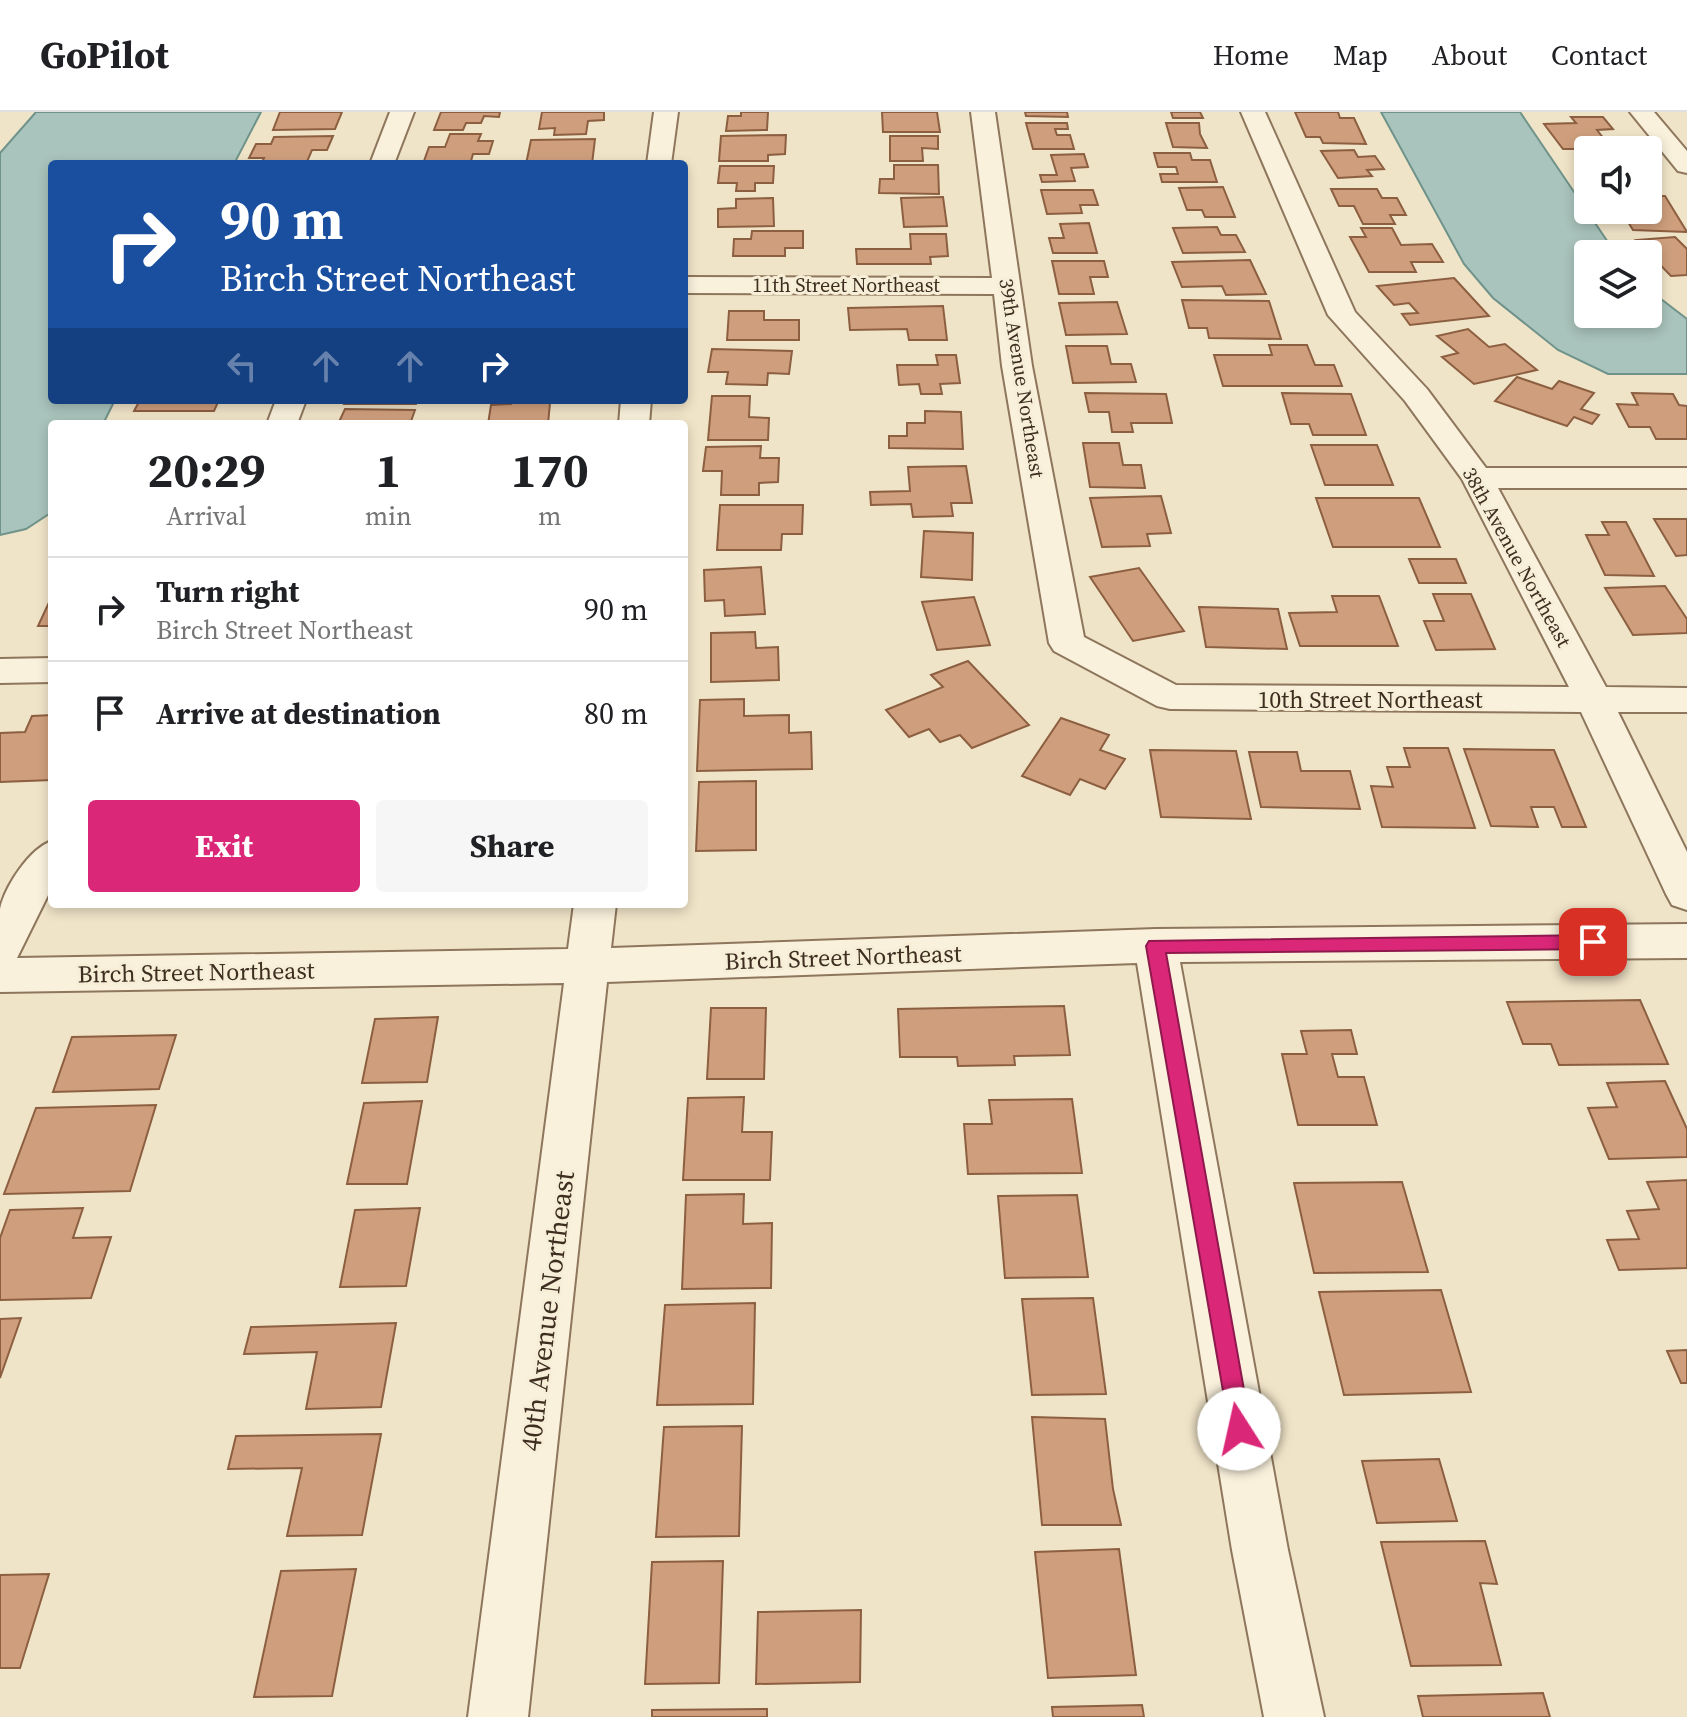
<!DOCTYPE html>
<html lang="en">
<head>
<meta charset="utf-8">
<style>
  body { margin:0; font-family:"Source Serif 4",serif; background:#f6f6f6; color:#202124; height:100vh; display:flex; flex-direction:column; font-size:30px; white-space:nowrap }
  * { box-sizing:border-box; margin:0 }
  p { font-size:26px; color:#757577 }
  .icon { flex:none; width:44px; height:44px; fill:none; stroke:currentColor; stroke-width:2; stroke-linecap:round; stroke-linejoin:round }
  .map { position:relative; flex:1; overflow:hidden }
  .drawer { position:absolute; left:48px; top:308px; width:640px; height:488px; display:flex; flex-direction:column; background:#fff; border-radius:8px; box-shadow:0 4px 12px #0003 }
  .drawer>* { flex:none }
  .banner { position:absolute; left:48px; top:48px; width:640px; height:244px; border-radius:8px; box-shadow:0 4px 12px #0003; background:#1a4fa0; color:#fff; overflow:hidden }
  .fabs { position:absolute; left:1574px; top:24px; display:grid; gap:16px }
  .fabs a { display:grid; place-items:center; width:88px; height:88px; border-radius:8px; background:#fff; box-shadow:0 4px 12px #0003; font-size:40px }
  .pin { position:absolute; display:grid; place-items:center; width:68px; height:68px; color:#fff; margin:-34px; border-radius:16px; box-shadow:0 4px 12px #0006 }
  .me { position:absolute; width:88px; margin:-44px; rotate:350deg; stroke-linejoin:round; filter:drop-shadow(0 0 6px #0008) }
  .turn { display:flex; align-items:center; gap:28px; height:168px; padding:0 40px; font-size:36px }
  .turn .icon { width:104px; height:104px; stroke-width:2.5 }
  .turn b { display:block; font-size:56px; line-height:68px }
  .lanes { display:flex; align-items:center; height:76px; padding:0 40px; background:#0003; justify-content:center; gap:40px; direction:ltr }
  .lanes .off { opacity:.35 }
  .eta { display:flex; justify-content:space-evenly; align-items:center; height:136px; text-align:center }
  .eta b { font-size:48px; font-weight:700; line-height:56px }
  .primary-button { display:flex; gap:16px; margin-top:auto; padding:16px 40px }
  .primary-button a { flex:1; height:92px; border-radius:8px; background:#db2777; color:#fff; font-size:32px; font-weight:700; line-height:92px; text-align:center }
  .primary-button a+a { background:#f6f6f6; color:#202124 }
  ul { padding:0; list-style:none }
  li { display:flex; align-items:center; gap:24px; height:104px; padding:0 40px; border-top:2px solid #e0e0e0 }
  li div { flex:1 }
  li b { display:block; font-size:30px }
  li em { font-style:normal }
  header { display:flex; align-items:center; gap:48px; box-sizing:border-box; height:112px; padding:0 40px; background:#fff; border-bottom:2px solid #e0e0e0 }
  header strong { font-size:38px }
  nav { display:flex; gap:44px; margin-inline-start:auto; font-size:28px }
  .map>svg:first-child { display:block }
  .water { fill:#a9c4bc; stroke:#6f938a; stroke-width:2 }
  .building { fill:#cf9f7d; stroke:#8d5f41; stroke-width:2 }
  .lines { fill:none; stroke-linecap:round; stroke-linejoin:round }
  .minor-casing { stroke:#8d765c; stroke-width:4 }
  .minor { fill:#faf1dc; fill-rule:evenodd }
  .route { fill:#db2777; stroke:#8e194d; stroke-width:2 }
  .labels { text-anchor:middle; dominant-baseline:central; stroke-width:6; stroke-linejoin:round; paint-order:stroke }
  .far-street-label { font-size:20px; fill:#3d2e20; stroke:#f7eed8 }
  .street-label { font-size:24px; fill:#3d2e20; stroke:#f7eed8 }
  .near-street-label { font-size:28px; fill:#3d2e20; stroke:#f7eed8 }
</style>
</head>
<body>
<header>
<strong>GoPilot</strong>
<nav><a>Home</a><a>Map</a><a>About</a><a>Contact</a></nav>
</header>
<div class="map">
<svg width="1687" height="1605" viewBox="0 0 1687 1605">
  <rect width="100%" height="100%" fill="#f0e4c8"/>
  <g class="water">
    <path d="M 36,0 L 261,0 L 234,52 L 52,52 L 52,288 L 115,288 L 103,312 L 52,312 L 52,400 L 26,417 L 0,423 L 0,41 Z"/>
    <path d="M 1381,0 L 1520,0 L 1616,142 L 1588,142 L 1588,202 L 1648,202 L 1648,177 L 1687,207 L 1687,262 L 1608,262 L 1558,238 L 1493,186 L 1464,152 Z"/>
  </g>
  <g class="building">
    <path d="M 280,0 L 342,0 L 335,17 L 273,18 Z"/>
    <path d="M 441,0 L 500,0 L 499,5 L 484,4 L 481,11 L 466,11 L 463,18 L 434,18 Z"/>
    <path d="M 542,0 L 604,0 L 604,8 L 588,9 L 586,22 L 554,23 L 555,16 L 539,17 Z"/>
    <path d="M 741,0 L 768,0 L 767,18 L 726,19 L 728,4 L 741,4 Z"/>
    <path d="M 882,0 L 937,0 L 940,20 L 883,20 Z"/>
    <path d="M 1025,0 L 1067,0 L 1068,5 L 1026,4 Z"/>
    <path d="M 1171,0 L 1200,0 L 1203,6 L 1173,6 Z"/>
    <path d="M 1295,0 L 1338,0 L 1340,6 L 1354,6 L 1366,32 L 1323,31 L 1320,25 L 1306,25 Z"/>
    <path d="M 1571,5 L 1603,5 L 1613,17 L 1597,18 L 1612,37 L 1563,37 L 1544,12 L 1576,11 Z"/>
    <path d="M 1026,11 L 1067,11 L 1068,17 L 1055,17 L 1057,23 L 1070,23 L 1074,37 L 1033,37 Z"/>
    <path d="M 1166,11 L 1199,11 L 1200,22 L 1207,36 L 1173,35 Z"/>
    <path d="M 450,22 L 481,22 L 478,29 L 493,29 L 489,42 L 473,42 L 471,49 L 424,49 L 429,35 L 445,35 Z"/>
    <path d="M 786,23 L 785,42 L 768,43 L 768,49 L 719,49 L 721,24 Z"/>
    <path d="M 333,24 L 327,38 L 312,38 L 306,52 L 261,52 L 264,46 L 249,46 L 256,32 L 271,32 L 274,25 Z"/>
    <path d="M 890,24 L 938,24 L 938,37 L 922,36 L 923,49 L 890,49 Z"/>
    <path d="M 595,27 L 592,52 L 526,52 L 531,28 Z"/>
    <path d="M 1354,38 L 1358,45 L 1375,44 L 1384,57 L 1367,58 L 1372,64 L 1338,66 L 1321,39 Z"/>
    <path d="M 1154,41 L 1190,41 L 1192,48 L 1210,48 L 1217,70 L 1162,70 L 1160,62 L 1178,62 L 1176,55 L 1158,55 Z"/>
    <path d="M 1084,42 L 1088,55 L 1071,56 L 1075,69 L 1042,70 L 1040,63 L 1057,63 L 1051,43 Z"/>
    <path d="M 894,53 L 938,53 L 939,82 L 879,81 L 880,67 L 894,67 Z"/>
    <path d="M 720,54 L 774,54 L 773,71 L 755,71 L 755,79 L 736,79 L 737,71 L 718,71 Z"/>
    <path d="M 1223,75 L 1235,105 L 1205,105 L 1202,98 L 1187,98 L 1179,76 Z"/>
    <path d="M 1331,77 L 1377,77 L 1382,86 L 1397,86 L 1406,103 L 1390,103 L 1395,112 L 1363,112 L 1354,94 L 1339,94 Z"/>
    <path d="M 1041,78 L 1093,78 L 1098,93 L 1080,93 L 1082,101 L 1047,102 Z"/>
    <path d="M 1648,84 L 1665,84 L 1687,120 L 1633,118 L 1622,100 L 1648,98 Z"/>
    <path d="M 943,85 L 947,114 L 904,115 L 901,86 Z"/>
    <path d="M 773,86 L 774,114 L 718,115 L 718,97 L 736,96 L 736,87 Z"/>
    <path d="M 1089,111 L 1097,141 L 1053,141 L 1049,126 L 1064,126 L 1060,112 Z"/>
    <path d="M 1217,115 L 1221,123 L 1236,123 L 1245,140 L 1183,141 L 1173,116 Z"/>
    <path d="M 1361,116 L 1392,116 L 1401,133 L 1432,132 L 1443,150 L 1411,150 L 1416,160 L 1369,160 L 1350,125 L 1366,125 Z"/>
    <path d="M 752,119 L 803,119 L 803,136 L 785,136 L 785,144 L 733,144 L 734,127 L 751,127 Z"/>
    <path d="M 910,122 L 946,122 L 948,144 L 930,145 L 931,152 L 857,152 L 856,137 L 911,137 Z"/>
    <path d="M 1675,125 L 1687,137 L 1687,163 L 1671,164 L 1636,128 Z"/>
    <path d="M 1250,148 L 1266,182 L 1226,183 L 1222,174 L 1182,175 L 1172,150 Z"/>
    <path d="M 1052,149 L 1104,149 L 1108,165 L 1090,165 L 1094,182 L 1059,182 Z"/>
    <path d="M 1454,166 L 1489,204 L 1410,213 L 1402,202 L 1418,201 L 1409,191 L 1394,193 L 1377,174 Z"/>
    <path d="M 1182,188 L 1269,189 L 1281,227 L 1209,226 L 1207,216 L 1189,216 Z"/>
    <path d="M 1117,190 L 1127,222 L 1066,223 L 1059,191 Z"/>
    <path d="M 943,194 L 947,228 L 909,228 L 907,217 L 850,218 L 848,196 Z"/>
    <path d="M 729,199 L 764,199 L 764,208 L 799,208 L 799,228 L 727,228 Z"/>
    <path d="M 1468,217 L 1489,235 L 1505,232 L 1537,258 L 1474,272 L 1442,245 L 1458,241 L 1437,224 Z"/>
    <path d="M 1269,233 L 1307,233 L 1315,253 L 1334,253 L 1342,274 L 1223,274 L 1214,243 L 1272,243 Z"/>
    <path d="M 1066,234 L 1107,234 L 1111,252 L 1131,252 L 1136,270 L 1073,271 Z"/>
    <path d="M 712,237 L 792,239 L 789,262 L 768,261 L 767,273 L 726,272 L 728,260 L 708,260 Z"/>
    <path d="M 936,243 L 956,243 L 960,271 L 940,272 L 942,282 L 921,282 L 919,272 L 899,273 L 897,253 L 938,253 Z"/>
    <path d="M 1517,265 L 1552,277 L 1559,269 L 1594,281 L 1581,297 L 1599,303 L 1592,312 L 1574,305 L 1567,314 L 1495,289 Z"/>
    <path d="M 1085,281 L 1166,282 L 1172,311 L 1131,311 L 1133,320 L 1112,320 L 1109,300 L 1089,300 Z"/>
    <path d="M 1282,281 L 1351,282 L 1366,323 L 1313,323 L 1309,312 L 1291,312 Z"/>
    <path d="M 1632,281 L 1673,282 L 1679,293 L 1687,294 L 1687,327 L 1656,327 L 1650,315 L 1629,315 L 1617,292 L 1638,293 Z"/>
    <path d="M 712,284 L 750,284 L 749,305 L 769,306 L 768,328 L 708,328 Z"/>
    <path d="M 140,288 L 219,288 L 214,299 L 134,299 Z"/>
    <path d="M 345,288 L 417,288 L 416,292 L 344,292 Z"/>
    <path d="M 511,288 L 550,291 L 548,312 L 488,312 L 491,293 L 511,292 Z"/>
    <path d="M 345,297 L 415,298 L 410,312 L 338,312 Z"/>
    <path d="M 925,299 L 961,300 L 963,337 L 889,336 L 889,324 L 907,324 L 907,311 L 925,311 Z"/>
    <path d="M 1083,331 L 1119,331 L 1123,353 L 1141,353 L 1145,376 L 1090,375 Z"/>
    <path d="M 1311,333 L 1377,333 L 1393,373 L 1325,373 Z"/>
    <path d="M 761,334 L 760,346 L 779,346 L 778,370 L 759,371 L 759,383 L 721,383 L 722,359 L 703,359 L 706,335 Z"/>
    <path d="M 966,354 L 972,391 L 951,391 L 953,404 L 913,405 L 911,392 L 871,393 L 870,380 L 910,379 L 908,355 Z"/>
    <path d="M 1161,384 L 1171,421 L 1147,422 L 1150,434 L 1102,435 L 1090,386 Z"/>
    <path d="M 1316,386 L 1419,386 L 1440,435 L 1333,435 Z"/>
    <path d="M 720,393 L 803,393 L 802,422 L 782,422 L 781,438 L 717,438 Z"/>
    <path d="M 1654,407 L 1687,407 L 1687,443 L 1676,444 Z"/>
    <path d="M 1602,410 L 1626,410 L 1654,464 L 1605,463 L 1586,423 L 1609,423 Z"/>
    <path d="M 924,419 L 973,421 L 972,468 L 921,465 Z"/>
    <path d="M 1409,447 L 1456,447 L 1466,471 L 1419,471 Z"/>
    <path d="M 761,455 L 765,502 L 725,504 L 724,488 L 705,489 L 704,458 Z"/>
    <path d="M 1139,456 L 1184,519 L 1133,529 L 1090,465 Z"/>
    <path d="M 1665,474 L 1687,507 L 1687,521 L 1633,523 L 1605,476 Z"/>
    <path d="M 1433,482 L 1471,482 L 1495,537 L 1436,538 L 1424,509 L 1444,509 Z"/>
    <path d="M 52,484 L 52,514 L 38,514 Z"/>
    <path d="M 1332,484 L 1379,484 L 1398,534 L 1300,534 L 1289,501 L 1337,500 Z"/>
    <path d="M 974,485 L 990,533 L 937,538 L 922,490 Z"/>
    <path d="M 1199,495 L 1278,497 L 1287,537 L 1206,535 Z"/>
    <path d="M 755,520 L 756,536 L 778,535 L 779,568 L 711,570 L 711,521 Z"/>
    <path d="M 968,549 L 1029,613 L 972,636 L 960,623 L 940,630 L 929,617 L 909,625 L 886,598 L 943,575 L 931,563 Z"/>
    <path d="M 744,587 L 744,604 L 789,603 L 789,621 L 811,620 L 812,657 L 697,659 L 700,588 Z"/>
    <path d="M 52,603 L 52,668 L 0,670 L 0,621 L 25,620 L 32,604 Z"/>
    <path d="M 1061,606 L 1109,623 L 1100,638 L 1125,647 L 1105,677 L 1080,667 L 1070,683 L 1022,664 Z"/>
    <path d="M 1404,636 L 1448,636 L 1475,716 L 1382,715 L 1371,674 L 1393,675 L 1387,655 L 1410,655 Z"/>
    <path d="M 1464,637 L 1554,638 L 1586,715 L 1562,715 L 1554,695 L 1531,695 L 1538,715 L 1491,714 Z"/>
    <path d="M 1150,638 L 1236,639 L 1251,707 L 1161,705 Z"/>
    <path d="M 1249,640 L 1297,640 L 1301,659 L 1350,659 L 1360,697 L 1261,695 Z"/>
    <path d="M 756,669 L 756,738 L 696,739 L 699,670 Z"/>
    <path d="M 1640,888 L 1668,952 L 1559,953 L 1551,932 L 1523,932 L 1507,890 Z"/>
    <path d="M 1064,894 L 1070,943 L 1014,944 L 1015,953 L 958,954 L 957,945 L 900,945 L 898,897 Z"/>
    <path d="M 711,896 L 766,896 L 764,967 L 707,967 Z"/>
    <path d="M 438,905 L 427,970 L 362,971 L 375,907 Z"/>
    <path d="M 1351,918 L 1357,942 L 1332,942 L 1338,965 L 1364,965 L 1377,1013 L 1298,1013 L 1282,942 L 1307,942 L 1301,919 Z"/>
    <path d="M 176,923 L 159,977 L 53,980 L 72,925 Z"/>
    <path d="M 1665,969 L 1687,1017 L 1687,1045 L 1609,1047 L 1588,996 L 1617,995 L 1607,971 Z"/>
    <path d="M 744,985 L 742,1020 L 772,1020 L 770,1068 L 683,1068 L 688,986 Z"/>
    <path d="M 1072,987 L 1082,1061 L 968,1062 L 964,1012 L 992,1012 L 989,988 Z"/>
    <path d="M 422,989 L 407,1072 L 347,1072 L 364,991 Z"/>
    <path d="M 156,993 L 130,1079 L 4,1082 L 36,996 Z"/>
    <path d="M 1687,1068 L 1687,1156 L 1619,1158 L 1607,1128 L 1639,1127 L 1627,1099 L 1659,1097 L 1647,1070 Z"/>
    <path d="M 1402,1070 L 1428,1160 L 1314,1161 L 1294,1071 Z"/>
    <path d="M 744,1082 L 743,1112 L 772,1111 L 771,1176 L 682,1177 L 686,1083 Z"/>
    <path d="M 1077,1083 L 1088,1165 L 1005,1166 L 998,1084 Z"/>
    <path d="M 83,1096 L 73,1126 L 111,1125 L 91,1186 L 0,1188 L 0,1126 L 10,1098 Z"/>
    <path d="M 420,1096 L 406,1174 L 340,1175 L 355,1098 Z"/>
    <path d="M 1441,1178 L 1471,1280 L 1344,1283 L 1319,1180 Z"/>
    <path d="M 1093,1186 L 1106,1282 L 1032,1283 L 1022,1187 Z"/>
    <path d="M 755,1191 L 753,1292 L 657,1293 L 665,1193 Z"/>
    <path d="M 21,1206 L 0,1266 L 0,1207 Z"/>
    <path d="M 396,1211 L 381,1295 L 306,1297 L 317,1240 L 244,1242 L 251,1215 Z"/>
    <path d="M 1687,1238 L 1687,1271 L 1681,1271 L 1667,1239 Z"/>
    <path d="M 1032,1305 L 1105,1307 L 1113,1377 L 1121,1413 L 1042,1413 Z"/>
    <path d="M 742,1314 L 739,1424 L 656,1425 L 664,1315 Z"/>
    <path d="M 381,1322 L 362,1423 L 287,1424 L 302,1356 L 228,1357 L 236,1324 Z"/>
    <path d="M 1439,1347 L 1457,1409 L 1377,1411 L 1362,1349 Z"/>
    <path d="M 1485,1429 L 1497,1472 L 1480,1471 L 1501,1553 L 1411,1554 L 1381,1430 Z"/>
    <path d="M 1119,1437 L 1136,1563 L 1048,1566 L 1035,1440 Z"/>
    <path d="M 723,1449 L 719,1571 L 645,1572 L 652,1450 Z"/>
    <path d="M 356,1457 L 332,1584 L 254,1585 L 281,1459 Z"/>
    <path d="M 49,1462 L 20,1556 L 0,1556 L 0,1463 Z"/>
    <path d="M 861,1498 L 860,1570 L 756,1572 L 758,1500 Z"/>
    <path d="M 1543,1581 L 1550,1605 L 1423,1605 L 1418,1584 Z"/>
    <path d="M 1142,1593 L 1144,1605 L 1053,1605 L 1052,1595 Z"/>
    <path d="M 767,1597 L 767,1605 L 652,1605 L 652,1598 Z"/>
  </g>
  <g class="lines">
    <g class="minor-casing">
      <g id="minor">
        <path d="M 390,0 L 414,0 L 394,52 L 370,52 Z"/>
        <path d="M 654,0 L 678,0 L 671,52 L 647,52 Z"/>
        <path d="M 971,0 L 995,0 L 1032,254 L 1084,525 L 1176,573 L 1569,575 L 1462,367 L 1405,289 L 1328,203 L 1241,0 L 1265,0 L 1355,200 L 1427,277 L 1486,356 L 1687,356 L 1687,376 L 1498,376 L 1606,575 L 1687,576 L 1687,600 L 1618,600 L 1687,740 L 1687,798 L 1672,793 L 1666,782 L 1581,600 L 1170,597 L 1157,594 L 1054,539 L 1049,531 L 1002,254 L 994,182 L 684,181 L 684,165 L 992,166 Z"/>
        <path d="M 1630,0 L 1654,0 L 1687,39 L 1687,61 L 1678,59 Z"/>
        <path d="M 276,288 L 306,288 L 297,312 L 267,312 Z"/>
        <path d="M 621,288 L 651,288 L 649,312 L 619,312 Z"/>
        <path d="M 52,546 L 52,570 L 0,571 L 0,547 Z"/>
        <path d="M 52,729 L 52,775 L 17,846 L 568,837 L 574,792 L 616,792 L 611,836 L 1156,817 L 1687,812 L 1687,846 L 1180,850 L 1288,1438 L 1324,1605 L 1264,1605 L 1232,1438 L 1137,851 L 607,870 L 528,1605 L 468,1605 L 564,871 L 0,880 C 0,854 0,822 0,797 C 5,774 30,736 52,729 Z"/>
      </g>
    </g>
    <use href="#minor" class="minor"/>
  </g>
  <path class="route" d="M 1593,823 L 1602,830 L 1593,837 L 1166,841 L 1251,1317 L 1248,1325 L 1239,1329 L 1231,1325 L 1146,834 L 1149,829 Z"/>
  <g class="labels">
    <g class="far-street-label">
      <text x="846" y="173">11th Street Northeast</text>
      <text transform="translate(1022 266) rotate(81)">39th Avenue Northeast</text>
      <text transform="translate(1517 445) rotate(61)">38th Avenue Northeast</text>
    </g>
    <g class="street-label">
      <text x="1370" y="587">10th Street Northeast</text>
      <text transform="translate(843 845) rotate(-2)">Birch Street Northeast</text>
      <text transform="translate(196 860) rotate(-1)">Birch Street Northeast</text>
    </g>
    <g class="near-street-label">
      <text transform="translate(547 1199) rotate(-83)">40th Avenue Northeast</text>
    </g>
  </g>
</svg>
<div class="fabs">
<a><svg class="icon" aria-label="sound" viewBox="0 0 24 24"><path d="M4 9h4l5-4v14l-5-4H4zM17 9q2 3 0 6"/></svg></a>
<a><svg class="icon" aria-label="layers" viewBox="0 0 24 24"><path d="M12 4l9 5-9 5-9-5zM3 14l9 5 9-5"/></svg></a>
</div>
<div class="pin" style="left:1593px;top:830px;background:#d93025"><svg class="icon" aria-label="arrive" viewBox="0 0 24 24"><path d="M6 21V4h12l-3 4 3 4H6"/></svg></div>
<svg class="me" style="left:1239px;top:1317px" viewBox="-20 -20 40 40"><circle r="19" fill="#fff"/><path d="M0-13L10 11 0 6-10 11z" fill="#db2777"/></svg>
<div class="banner">
<div class="turn"><svg class="icon" aria-label="right" viewBox="0 0 24 24"><path d="M7 20v-9h11M14 6l5 5-5 5"/></svg><div><b>90 m</b>Birch Street Northeast</div></div>
<div class="lanes"><svg class="icon off" aria-label="left" viewBox="0 0 24 24"><path d="M17 20v-9H6M10 6l-5 5 5 5"/></svg><svg class="icon off" aria-label="ahead" viewBox="0 0 24 24"><path d="M12 20V5M6 11l6-6 6 6"/></svg><svg class="icon off" aria-label="ahead" viewBox="0 0 24 24"><path d="M12 20V5M6 11l6-6 6 6"/></svg><svg class="icon" aria-label="right" viewBox="0 0 24 24"><path d="M7 20v-9h11M14 6l5 5-5 5"/></svg></div>
</div>
<section class="drawer">
<div class="eta">
<div><b>20:29</b><p>Arrival</p></div>
<div><b>1</b><p>min</p></div>
<div><b>170</b><p>m</p></div>
</div>
<ul>
<li><svg class="icon" aria-label="right" viewBox="0 0 24 24"><path d="M7 20v-9h11M14 6l5 5-5 5"/></svg><div><b>Turn right</b><p>Birch Street Northeast</p></div><em>90 m</em></li>
<li><svg class="icon" aria-label="arrive" viewBox="0 0 24 24"><path d="M6 21V4h12l-3 4 3 4H6"/></svg><div><b>Arrive at destination</b></div><em>80 m</em></li>
</ul>
<div class="primary-button"><a>Exit</a><a>Share</a></div>
</section>
</div>
</body>
</html>
